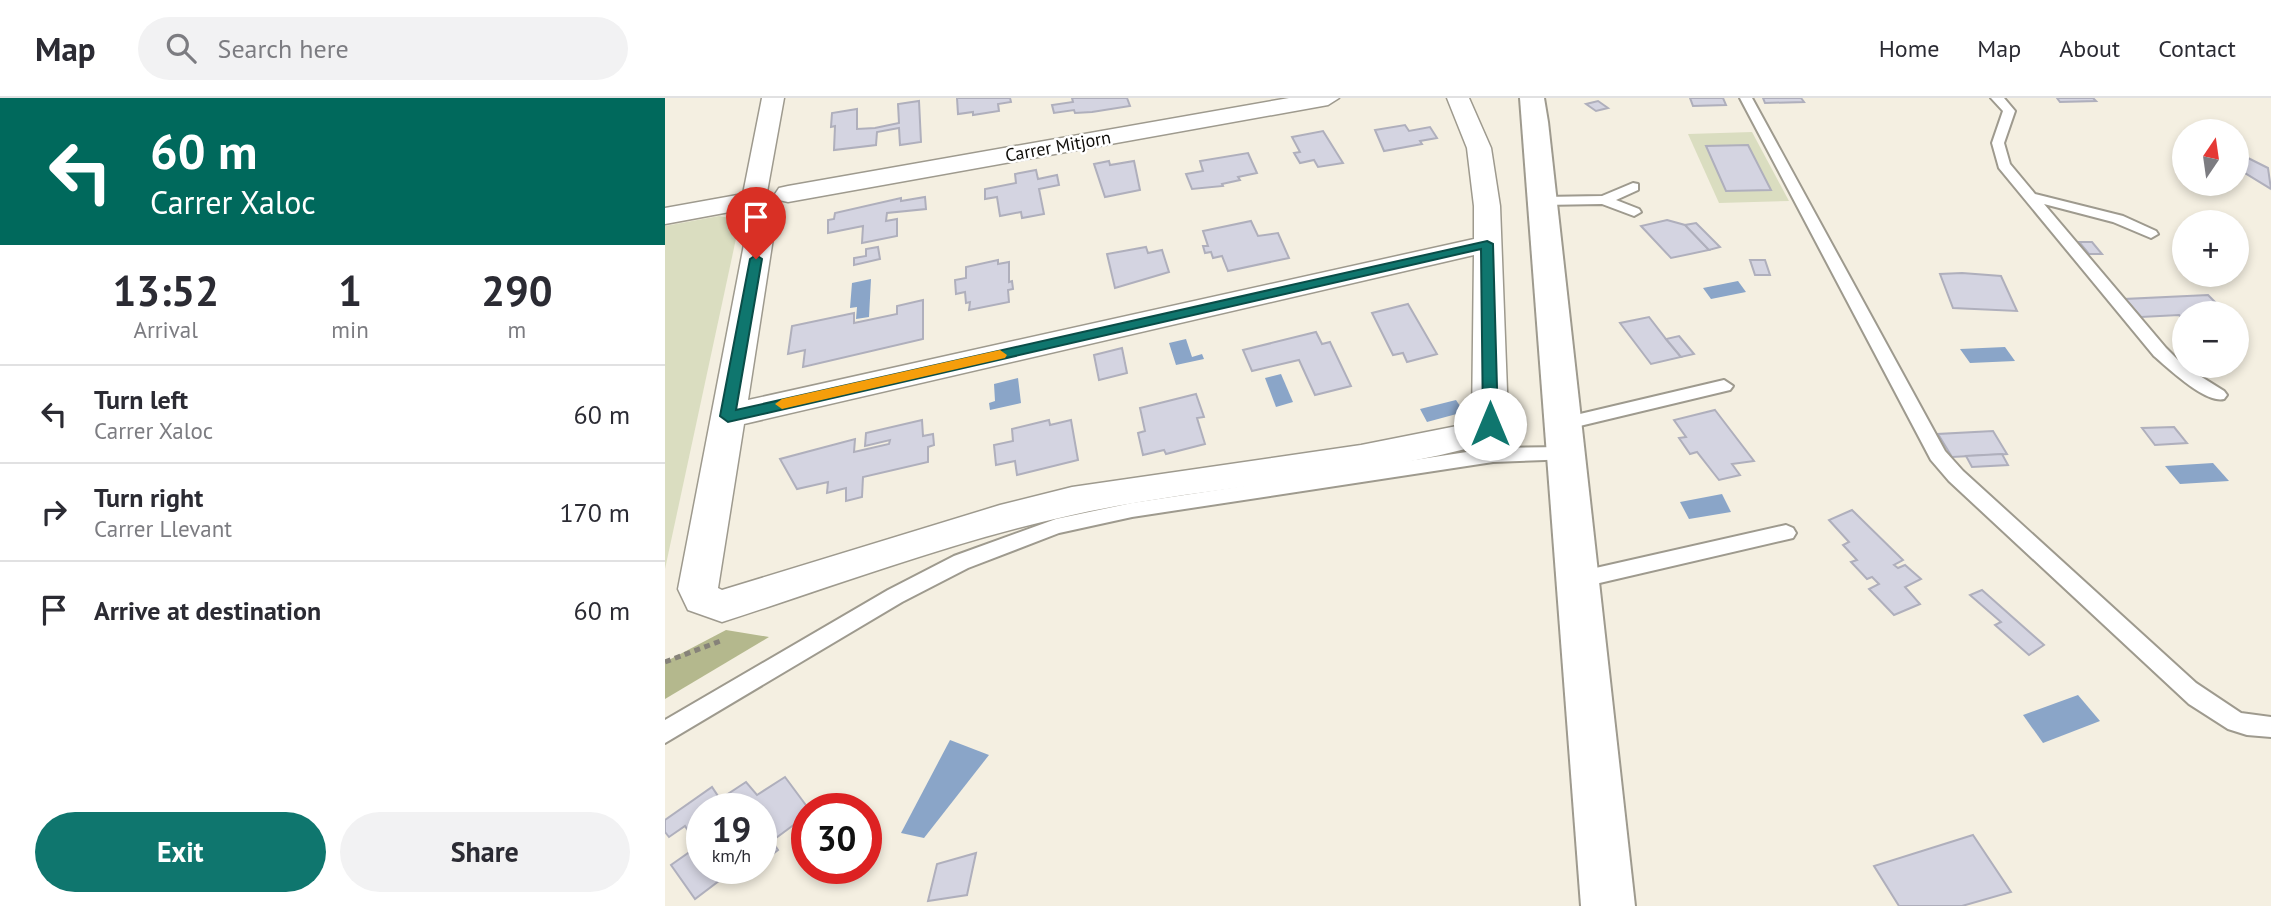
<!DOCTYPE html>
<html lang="en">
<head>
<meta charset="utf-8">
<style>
  body { margin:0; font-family:"PT Sans",sans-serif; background:#f2f2f3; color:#2b2b33; height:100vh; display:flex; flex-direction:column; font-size:26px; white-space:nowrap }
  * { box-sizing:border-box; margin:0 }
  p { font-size:23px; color:#7c7c81 }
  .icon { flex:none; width:38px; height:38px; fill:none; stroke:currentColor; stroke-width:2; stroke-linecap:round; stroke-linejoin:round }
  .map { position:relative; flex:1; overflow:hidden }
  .drawer { display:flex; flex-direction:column; background:#fff; width:665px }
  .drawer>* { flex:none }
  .guide { background:#00695c; color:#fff; overflow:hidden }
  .needle { width:46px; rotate:13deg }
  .fabs { position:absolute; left:1507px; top:21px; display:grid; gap:14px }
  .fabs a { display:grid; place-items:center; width:77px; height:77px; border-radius:50%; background:#fff; box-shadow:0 4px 10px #0003; font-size:35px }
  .speed { position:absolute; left:21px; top:695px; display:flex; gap:14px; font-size:35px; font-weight:700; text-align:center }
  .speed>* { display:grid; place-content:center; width:91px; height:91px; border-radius:50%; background:#fff; box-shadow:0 4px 10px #0003; line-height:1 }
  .speed small { font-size:18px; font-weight:400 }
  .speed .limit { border:10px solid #d22; background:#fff; color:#111 }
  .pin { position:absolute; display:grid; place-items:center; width:60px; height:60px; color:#fff; margin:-72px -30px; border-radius:50% 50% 50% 0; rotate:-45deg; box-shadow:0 0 7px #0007 }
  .pin .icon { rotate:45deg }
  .me { position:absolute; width:77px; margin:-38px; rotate:0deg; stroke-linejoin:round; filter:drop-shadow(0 0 5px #0008) }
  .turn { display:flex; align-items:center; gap:24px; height:147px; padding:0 35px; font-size:32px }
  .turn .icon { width:91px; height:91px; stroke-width:2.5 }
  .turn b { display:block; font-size:49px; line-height:60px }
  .eta { display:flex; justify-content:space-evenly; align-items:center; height:119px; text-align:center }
  .eta b { font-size:42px; font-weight:700; line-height:49px }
  .primary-button { display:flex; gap:14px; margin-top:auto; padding:14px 35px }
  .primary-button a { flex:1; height:80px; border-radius:42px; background:#0f766e; color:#fff; font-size:28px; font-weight:700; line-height:80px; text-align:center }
  .primary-button a+a { background:#f2f2f3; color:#2b2b33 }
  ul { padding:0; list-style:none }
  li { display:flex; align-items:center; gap:21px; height:98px; padding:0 35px; border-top:2px solid #e1e1e2 }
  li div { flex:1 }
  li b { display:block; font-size:26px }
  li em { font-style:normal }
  header { display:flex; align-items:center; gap:42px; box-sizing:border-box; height:98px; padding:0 35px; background:#fff; border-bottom:2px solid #e1e1e2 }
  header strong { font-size:33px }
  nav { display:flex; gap:38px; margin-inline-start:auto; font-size:24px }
  .search { width:490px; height:63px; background:#f2f2f3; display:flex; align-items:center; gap:18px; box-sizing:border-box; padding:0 24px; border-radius:38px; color:#7c7c81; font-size:26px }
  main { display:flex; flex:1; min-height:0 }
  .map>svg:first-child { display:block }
  .green { fill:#daddc0 }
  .forest { fill:#b4b88d }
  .water { fill:#8aa5c8 }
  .building { fill:#d4d4e1; stroke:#afafbc; stroke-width:2 }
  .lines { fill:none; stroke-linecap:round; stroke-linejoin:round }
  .service-casing { stroke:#9e9a8e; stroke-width:4 }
  .minor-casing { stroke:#9e9a8e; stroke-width:3 }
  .tertiary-casing { stroke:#9e9a8e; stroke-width:4 }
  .path { stroke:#868279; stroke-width:5; stroke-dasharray:6 4.5; stroke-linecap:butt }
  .service { fill:#fff; fill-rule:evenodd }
  .minor { fill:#fff; fill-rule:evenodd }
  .tertiary { fill:#fff; fill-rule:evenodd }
  .route { fill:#0f766e; stroke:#0a4d48; stroke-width:2 }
  .slow { fill:#f59e0b }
  .labels { text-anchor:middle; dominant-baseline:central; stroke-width:5; stroke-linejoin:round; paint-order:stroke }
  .far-street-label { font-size:18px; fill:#0d0b07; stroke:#fff }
</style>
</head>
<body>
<header>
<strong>Map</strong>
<div class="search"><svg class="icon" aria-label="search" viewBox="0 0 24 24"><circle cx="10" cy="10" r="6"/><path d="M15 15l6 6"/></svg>Search here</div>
<nav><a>Home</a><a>Map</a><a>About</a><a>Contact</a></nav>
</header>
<main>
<section class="drawer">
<div class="guide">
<div class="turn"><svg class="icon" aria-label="left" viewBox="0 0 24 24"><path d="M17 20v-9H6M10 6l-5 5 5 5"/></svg><div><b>60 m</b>Carrer Xaloc</div></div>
</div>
<div class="eta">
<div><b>13:52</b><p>Arrival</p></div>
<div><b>1</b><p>min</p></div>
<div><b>290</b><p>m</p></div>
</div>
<ul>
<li><svg class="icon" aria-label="left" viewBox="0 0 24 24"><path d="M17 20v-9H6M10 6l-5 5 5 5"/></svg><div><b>Turn left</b><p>Carrer Xaloc</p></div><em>60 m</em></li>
<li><svg class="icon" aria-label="right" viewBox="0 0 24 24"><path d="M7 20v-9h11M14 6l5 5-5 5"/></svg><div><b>Turn right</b><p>Carrer Llevant</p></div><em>170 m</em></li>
<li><svg class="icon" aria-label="arrive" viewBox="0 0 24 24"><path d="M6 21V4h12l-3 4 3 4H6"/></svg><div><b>Arrive at destination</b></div><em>60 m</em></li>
</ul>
<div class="primary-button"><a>Exit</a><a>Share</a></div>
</section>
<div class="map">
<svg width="1606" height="808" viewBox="0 0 1606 808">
  <rect width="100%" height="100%" fill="#f4efe1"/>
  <g class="green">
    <path d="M 1087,34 L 1124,103 L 1054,105 L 1023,36 Z"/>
    <path d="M 54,118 L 75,122 L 0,471 L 0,128 Z"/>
  </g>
  <path class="forest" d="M 61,532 L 104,539 L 0,601 L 0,564 Z"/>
  <g class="water">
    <path d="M 206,181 L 204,219 L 191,221 L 192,209 L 185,210 L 187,185 Z"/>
    <path d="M 1073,183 L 1081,194 L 1046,201 L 1038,190 Z"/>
    <path d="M 521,241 L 527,259 L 537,256 L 539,261 L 511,267 L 504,245 Z"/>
    <path d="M 1340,249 L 1350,263 L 1305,265 L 1295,251 Z"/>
    <path d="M 616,276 L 628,304 L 611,309 L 600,280 Z"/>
    <path d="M 353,280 L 356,305 L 325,312 L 324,305 L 330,303 L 329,286 Z"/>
    <path d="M 791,302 L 799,314 L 762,324 L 755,311 Z"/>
    <path d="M 1548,365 L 1564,383 L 1515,386 L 1500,368 Z"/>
    <path d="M 1057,396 L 1066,414 L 1024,421 L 1015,404 Z"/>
    <path d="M 1413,597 L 1435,623 L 1378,645 L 1358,617 Z"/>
    <path d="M 285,642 L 324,657 L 259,740 L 236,735 Z"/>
  </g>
  <g class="building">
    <path d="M 292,0 L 345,0 L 346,4 L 333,6 L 334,13 L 308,17 L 308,14 L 293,16 Z"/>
    <path d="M 407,0 L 462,0 L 465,8 L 427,14 L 410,15 L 409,12 L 389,15 L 387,7 L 408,4 Z"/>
    <path d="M 1025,0 L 1058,0 L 1061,7 L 1028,8 Z"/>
    <path d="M 1098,0 L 1136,0 L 1139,4 L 1100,5 Z"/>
    <path d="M 1392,0 L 1428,0 L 1431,3 L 1395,4 Z"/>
    <path d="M 254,3 L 256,44 L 235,47 L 234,30 L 212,34 L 211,47 L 169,52 L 170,28 L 166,29 L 167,15 L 192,11 L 192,31 L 210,30 L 234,25 L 233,6 Z"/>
    <path d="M 933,3 L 943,10 L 931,13 L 921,6 Z"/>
    <path d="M 740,27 L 744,33 L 765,29 L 772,40 L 755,43 L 757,46 L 719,53 L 710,32 Z"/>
    <path d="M 658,33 L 678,65 L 653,69 L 649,62 L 635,65 L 629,55 L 635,54 L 627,39 Z"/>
    <path d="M 1083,47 L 1106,92 L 1061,93 L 1041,48 Z"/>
    <path d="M 583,55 L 592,75 L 573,79 L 575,82 L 557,86 L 558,88 L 527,91 L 521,76 L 538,73 L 535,63 Z"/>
    <path d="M 1583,60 L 1603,70 L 1606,91 L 1580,75 L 1577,65 Z"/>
    <path d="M 444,63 L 445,67 L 469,63 L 475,92 L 440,99 L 429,66 Z"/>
    <path d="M 371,72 L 373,81 L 392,77 L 394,87 L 374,91 L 379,116 L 357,120 L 356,114 L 335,118 L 332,99 L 320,101 L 320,91 L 351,85 L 350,76 Z"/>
    <path d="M 260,99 L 261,111 L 222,115 L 221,123 L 232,121 L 232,138 L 197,145 L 198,128 L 163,135 L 163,122 L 169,121 L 170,115 L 236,100 L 236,103 Z"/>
    <path d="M 1002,122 L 1020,127 L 1044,152 L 1006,160 L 976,128 Z"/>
    <path d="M 586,123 L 593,138 L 613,135 L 624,160 L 563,173 L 557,158 L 548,160 L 546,154 L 540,155 L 538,148 L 543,148 L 538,133 Z"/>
    <path d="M 1031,125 L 1055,149 L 1044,152 L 1020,127 Z"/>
    <path d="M 1414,144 L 1427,144 L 1437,156 L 1424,156 Z"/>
    <path d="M 213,149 L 215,161 L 189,167 L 189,160 L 201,158 L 201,151 Z"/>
    <path d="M 481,149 L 483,155 L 497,152 L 504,174 L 450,190 L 442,156 Z"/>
    <path d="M 333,162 L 333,166 L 344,164 L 344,184 L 347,183 L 348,191 L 343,192 L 344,204 L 304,212 L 305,204 L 301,205 L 300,194 L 291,196 L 290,182 L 301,180 L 301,169 Z"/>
    <path d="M 1085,162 L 1100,162 L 1105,177 L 1090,177 Z"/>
    <path d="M 1297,175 L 1336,178 L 1352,213 L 1288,210 L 1275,176 Z"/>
    <path d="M 1543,197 L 1561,215 L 1519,215 L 1519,223 L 1514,217 L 1476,219 L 1460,201 Z"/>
    <path d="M 258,202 L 258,241 L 138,269 L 140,252 L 123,256 L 127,228 L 189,215 L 189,225 L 232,216 L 232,208 Z"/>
    <path d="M 743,206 L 772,256 L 742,264 L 738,255 L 728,257 L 707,215 Z"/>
    <path d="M 984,219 L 1001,241 L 1016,259 L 986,266 L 955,225 Z"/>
    <path d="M 651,234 L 657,246 L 665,244 L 686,288 L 650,297 L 634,262 L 587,273 L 578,252 Z"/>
    <path d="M 1014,238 L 1029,256 L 1016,259 L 1001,241 Z"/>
    <path d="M 457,250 L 462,275 L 434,282 L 429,257 Z"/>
    <path d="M 531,296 L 539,319 L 532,320 L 540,346 L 501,356 L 499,352 L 478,357 L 473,335 L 480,333 L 475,310 Z"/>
    <path d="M 1050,312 L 1089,363 L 1067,366 L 1075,377 L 1054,382 L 1032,354 L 1025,356 L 1014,340 L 1021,339 L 1009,322 Z"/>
    <path d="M 257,322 L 258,338 L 268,336 L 269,347 L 263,349 L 263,364 L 198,379 L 197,399 L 181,403 L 181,390 L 162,395 L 163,384 L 132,391 L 115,361 L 190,341 L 189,354 L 224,346 L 225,342 L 200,348 L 201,335 Z"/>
    <path d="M 384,322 L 385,327 L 406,322 L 413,362 L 352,377 L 350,363 L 331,367 L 329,347 L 348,343 L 347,331 Z"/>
    <path d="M 1509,329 L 1522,345 L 1490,347 L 1477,330 Z"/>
    <path d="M 1328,333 L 1342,356 L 1287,359 L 1273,336 Z"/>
    <path d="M 1337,356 L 1343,367 L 1307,369 L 1301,358 Z"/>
    <path d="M 1187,412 L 1238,462 L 1229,467 L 1233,470 L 1240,467 L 1256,481 L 1240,489 L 1255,506 L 1229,517 L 1204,491 L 1214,486 L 1207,479 L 1202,481 L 1186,464 L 1192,462 L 1178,447 L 1184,444 L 1164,422 Z"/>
    <path d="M 1317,492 L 1379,547 L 1364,557 L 1330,527 L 1336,524 L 1305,497 Z"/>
    <path d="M 120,679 L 143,710 L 142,717 L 107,743 L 113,752 L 96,765 L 96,710 L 37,710 L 37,770 L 71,770 L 30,801 L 6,767 L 33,748 L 20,728 L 4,739 L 0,734 L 0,722 L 47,689 L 55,701 L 81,684 L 92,697 Z"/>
    <path d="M 1308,737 L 1346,794 L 1297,808 L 1234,808 L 1209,768 Z"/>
    <path d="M 311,755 L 302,797 L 263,803 L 272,766 Z"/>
  </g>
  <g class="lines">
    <g class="service-casing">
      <g id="service">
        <path d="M 1075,0 L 1087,0 L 1280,353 L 1298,373 L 1531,585 L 1576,615 L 1606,619 L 1606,639 L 1582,637 L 1563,631 L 1524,606 L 1284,383 L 1266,362 Z"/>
        <path d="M 1326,0 L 1339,0 L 1350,13 L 1339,45 L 1345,66 L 1370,96 L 1458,118 L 1491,133 L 1493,136 L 1486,140 L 1448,124 L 1379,106 L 1501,250 L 1519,268 L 1559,293 L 1562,297 L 1559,301 C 1541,306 1503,270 1489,258 L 1334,70 L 1327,45 L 1338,13 Z"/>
        <path d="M 968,85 L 973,86 L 973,92 L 951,102 L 974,111 L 976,114 L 969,118 L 937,106 L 878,107 L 871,103 L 878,99 L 937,98 Z"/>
        <path d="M 1059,282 L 1068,288 L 1065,292 L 898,332 L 889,326 L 898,320 Z"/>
        <path d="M 901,349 L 908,351 L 910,356 L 908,361 L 828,364 L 467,419 L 394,435 L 303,470 L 237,504 L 0,645 L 0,622 L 223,492 L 289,458 L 391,421 L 467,405 L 828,350 Z"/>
        <path d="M 1121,427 L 1128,430 L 1131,435 L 1128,440 L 913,490 L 906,488 L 903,482 L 906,476 L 913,474 Z"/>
      </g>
    </g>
    <g class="minor-casing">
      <g id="minor">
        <path d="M 97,0 L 119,0 L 102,94 L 91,101 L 109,102 L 113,108 L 83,302 L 809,141 L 809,108 L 802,50 L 782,0 L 804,0 L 826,50 L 835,108 L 843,319 L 840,331 L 830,343 C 692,383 547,386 407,417 C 288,443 172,487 57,524 L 23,512 L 13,491 L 86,110 L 0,126 L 0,110 L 78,96 ZM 809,157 L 807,325 L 696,347 L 407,389 L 335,407 L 57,492 L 53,490 L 79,326 Z"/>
        <path d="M 624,0 L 674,0 L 663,7 L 123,104 L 114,102 L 110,96 L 114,90 L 123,88 Z"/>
      </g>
    </g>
    <g class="tertiary-casing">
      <path id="tertiary" d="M 855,0 L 879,0 L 883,24 L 970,808 L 916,808 Z"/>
    </g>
    <path class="path" d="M 0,564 L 58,542"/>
    <use href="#service" class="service"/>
    <use href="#minor" class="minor"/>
    <use href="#tertiary" class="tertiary"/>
  </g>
  <path class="route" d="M 822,143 L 828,146 L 833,326 L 825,331 L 818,326 L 816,151 L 63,324 L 55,318 L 85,161 L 91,157 L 97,161 L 71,312 Z"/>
  <path class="slow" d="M 335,252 L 342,257 L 340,260 L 117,311 L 110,306 L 117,301 Z"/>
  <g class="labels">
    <g class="far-street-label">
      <text transform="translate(393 48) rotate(-10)">Carrer Mitjorn</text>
    </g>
  </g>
</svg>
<div class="fabs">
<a><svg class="needle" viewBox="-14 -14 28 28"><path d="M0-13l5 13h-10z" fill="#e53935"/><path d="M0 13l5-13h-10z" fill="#7c7c81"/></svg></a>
<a>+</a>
<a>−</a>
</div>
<div class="speed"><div>19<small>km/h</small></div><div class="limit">30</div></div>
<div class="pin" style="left:91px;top:161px;background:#d93025"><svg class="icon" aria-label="arrive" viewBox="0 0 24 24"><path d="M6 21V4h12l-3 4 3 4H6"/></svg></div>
<svg class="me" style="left:825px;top:326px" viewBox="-20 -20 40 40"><circle r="19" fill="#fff"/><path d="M0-13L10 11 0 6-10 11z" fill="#0f766e"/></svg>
</div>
</main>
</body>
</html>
